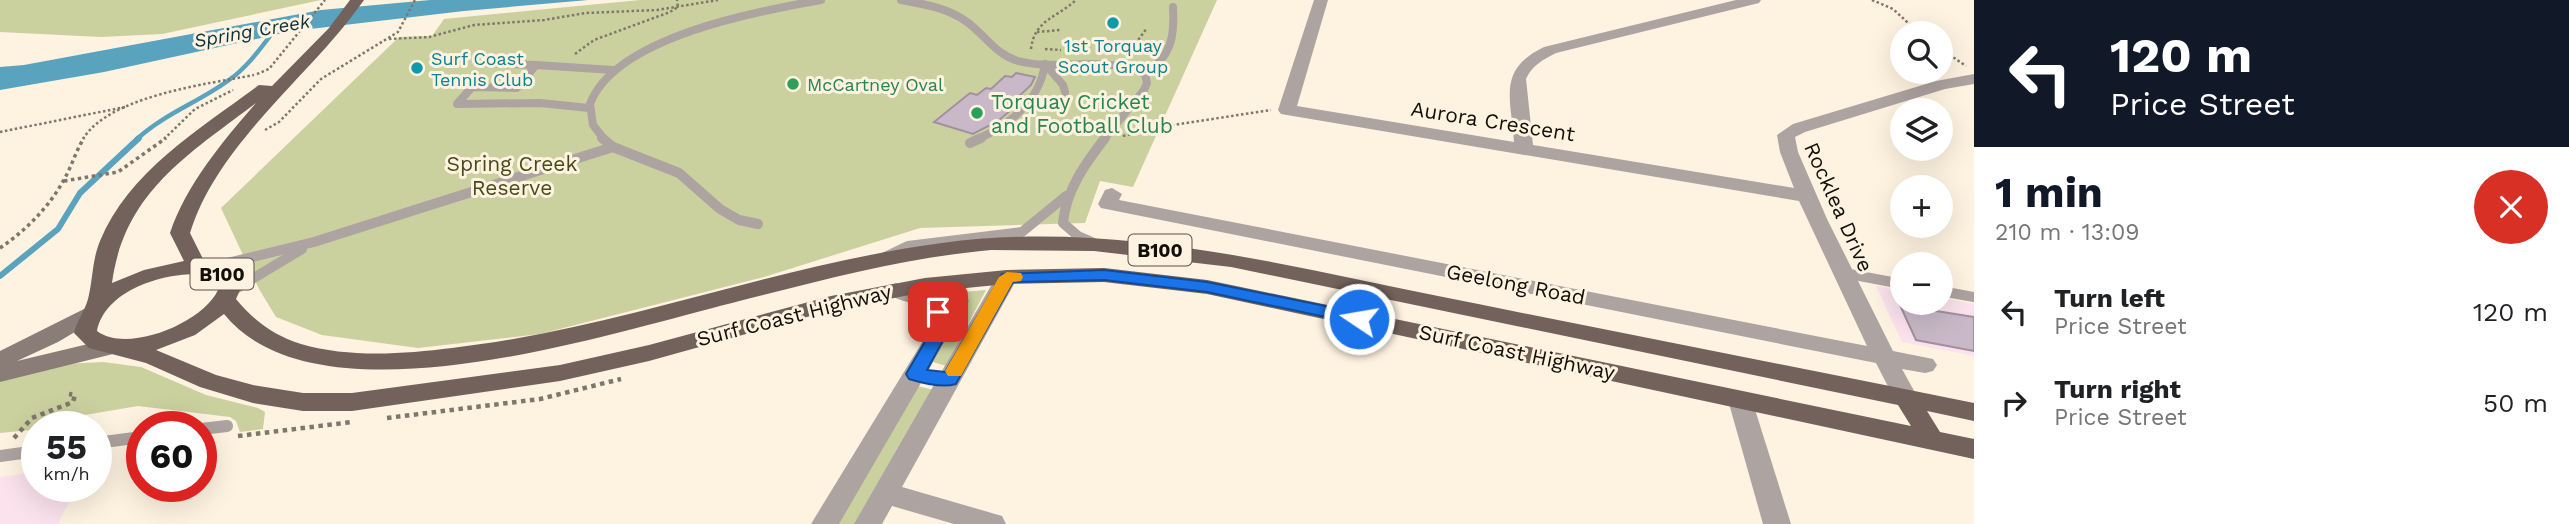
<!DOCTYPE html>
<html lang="en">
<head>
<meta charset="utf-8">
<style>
  body { margin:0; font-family:"Work Sans",sans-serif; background:#f2f2f2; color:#202124; height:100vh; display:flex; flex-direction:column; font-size:26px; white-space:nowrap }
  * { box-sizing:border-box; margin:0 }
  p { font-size:23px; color:#757577 }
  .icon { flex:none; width:38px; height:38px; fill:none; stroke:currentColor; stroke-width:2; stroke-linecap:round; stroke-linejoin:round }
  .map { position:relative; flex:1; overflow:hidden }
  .panel { display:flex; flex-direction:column; background:#fff; width:595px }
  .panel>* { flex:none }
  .top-card { background:#111827; color:#fff; overflow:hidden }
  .tools { position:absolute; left:1890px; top:21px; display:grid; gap:14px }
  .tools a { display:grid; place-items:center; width:63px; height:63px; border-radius:50%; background:#fff; box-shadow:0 7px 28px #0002; font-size:35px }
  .speed { position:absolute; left:21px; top:411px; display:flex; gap:14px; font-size:35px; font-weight:700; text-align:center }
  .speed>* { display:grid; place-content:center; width:91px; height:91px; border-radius:50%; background:#fff; box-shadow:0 7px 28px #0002; line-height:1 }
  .speed small { font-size:18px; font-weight:400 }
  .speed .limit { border:10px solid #d22; background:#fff; color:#111 }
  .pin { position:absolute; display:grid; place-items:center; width:60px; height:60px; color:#fff; margin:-30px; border-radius:14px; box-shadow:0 4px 10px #0006 }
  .me { position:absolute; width:77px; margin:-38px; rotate:282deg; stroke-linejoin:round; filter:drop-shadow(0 0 5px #0008) }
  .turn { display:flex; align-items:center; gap:24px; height:147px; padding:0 21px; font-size:32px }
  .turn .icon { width:91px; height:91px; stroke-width:2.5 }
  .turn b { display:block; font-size:49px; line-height:60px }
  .round { display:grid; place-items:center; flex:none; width:74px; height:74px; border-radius:37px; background:#f2f2f2 }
  .summary { display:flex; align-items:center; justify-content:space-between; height:119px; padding:0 21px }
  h1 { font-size:42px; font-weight:700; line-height:52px; color:#111827 }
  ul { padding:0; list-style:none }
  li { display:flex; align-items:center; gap:21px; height:91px; padding:0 21px }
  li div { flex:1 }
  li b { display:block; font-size:26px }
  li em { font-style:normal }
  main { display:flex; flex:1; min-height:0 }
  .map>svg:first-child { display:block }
  .commercial { fill:#fbe2ed }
  .green { fill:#cbd09f }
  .water { fill:#5aa3bf }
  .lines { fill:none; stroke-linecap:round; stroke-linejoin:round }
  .stream-far1 { stroke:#5aa3bf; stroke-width:4.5 }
  .stream { stroke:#5aa3bf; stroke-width:6 }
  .building { fill:#c9b9c8; stroke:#a191a0; stroke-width:2 }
  .path-far2 { stroke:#7e776b; stroke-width:2.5; stroke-dasharray:2.5 2.5; stroke-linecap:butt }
  .path-far1 { stroke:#7e776b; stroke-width:3.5; stroke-dasharray:3.5 3.5; stroke-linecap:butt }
  .path { stroke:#7e776b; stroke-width:4.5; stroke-dasharray:4.5 4.5; stroke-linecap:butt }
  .lane-far2 { stroke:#ada3a0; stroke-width:8 }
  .lane-far1 { stroke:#ada3a0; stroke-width:10 }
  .lane { stroke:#ada3a0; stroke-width:12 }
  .street { fill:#ada3a0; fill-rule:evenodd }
  .secondary { fill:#8a7d78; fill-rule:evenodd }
  .primary { fill:#72625b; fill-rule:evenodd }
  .route { fill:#1a73e8; stroke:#114b97; stroke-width:2 }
  .slow { fill:#f59e0b }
  .culture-dot { fill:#0f9aa8; stroke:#fef2e0; stroke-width:2.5 }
  .leisure-dot { fill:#2e9e5b; stroke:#fef2e0; stroke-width:2.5 }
  .labels { text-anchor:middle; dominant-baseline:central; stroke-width:6; stroke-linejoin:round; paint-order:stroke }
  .far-culture-label { font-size:18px; fill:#0d838f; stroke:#fef2e0 }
  .far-leisure-label { font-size:18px; fill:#27864d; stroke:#fef2e0; text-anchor:start }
  .far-water-label { font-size:19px; font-style:italic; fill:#0c2f3c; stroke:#fef2e0 }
  .shield { fill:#fef2e0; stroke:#595249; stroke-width:2 }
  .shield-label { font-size:19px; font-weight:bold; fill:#120e08 }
  .leisure-label { font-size:21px; fill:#27864d; stroke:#fef2e0; text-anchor:start }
  .street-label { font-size:21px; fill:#120e08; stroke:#fef2e0 }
  .park-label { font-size:21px; fill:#484a1b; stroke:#fef2e0 }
</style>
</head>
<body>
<main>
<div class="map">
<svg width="1974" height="524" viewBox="0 0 1974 524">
  <rect width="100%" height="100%" fill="#fef2e0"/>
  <g class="commercial">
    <path d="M 1876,286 L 1902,290 L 1902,303 L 1941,303 L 1941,298 L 1974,304 L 1974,356 L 1902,342 Z"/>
    <path d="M 37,472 L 37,486 L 77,487 L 58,524 L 0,524 L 0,477 Z"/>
  </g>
  <g class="green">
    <path d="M 0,0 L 321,0 L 162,34 L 101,37 L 0,32 Z"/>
    <path d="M 640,0 L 1217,0 L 1133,187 L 1100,181 L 1085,223 L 920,228 L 764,277 L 540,334 L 418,348 L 322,335 L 276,317 L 259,289 L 221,208 L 399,37 L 432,36 L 444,19 Z"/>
    <path d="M 986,290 L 946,366 L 933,362 L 956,323 L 956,309 L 938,294 Z"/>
    <path d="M 103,362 L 141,367 L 206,395 L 258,408 L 265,412 L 263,429 L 240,432 L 236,421 L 230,417 L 138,406 L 73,417 L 31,430 L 0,433 L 0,380 L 64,364 Z"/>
    <path d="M 917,386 L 934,390 L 855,524 L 835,524 Z"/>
  </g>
  <path class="water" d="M 430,0 L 588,0 L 464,11 L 293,31 L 104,72 L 0,90 L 0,67 L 24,65 L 321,10 Z"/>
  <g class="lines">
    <path class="stream-far1" d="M 137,139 C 164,114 199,102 229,80 C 245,69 258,52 270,36"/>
    <path class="stream" d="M 0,276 L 58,229 L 80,193 L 139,138"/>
  </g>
  <g class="building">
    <path d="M 1016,73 L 1035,77 L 1031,85 L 1012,103 L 1018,104 L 998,121 L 973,134 L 934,122 L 970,93 L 977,95 L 986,88 L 991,89 L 1005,76 L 1012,77 Z"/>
    <path d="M 1899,303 L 1921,303 L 1924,309 L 1974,317 L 1974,351 L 1916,340 Z"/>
  </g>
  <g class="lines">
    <g class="path-far2">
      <path d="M 1872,0 L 1893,9 L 1919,33"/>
      <path d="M 1037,32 L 1060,30"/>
      <path d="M 389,39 L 429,37 L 474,25 L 544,20 L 586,13 L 657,10 L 718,0"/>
      <path d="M 1031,49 C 1034,20 1058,17 1076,0"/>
      <path d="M 1045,49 L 1061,50"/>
      <path d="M 1941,49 L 1966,66"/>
      <path d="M 1073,50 L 1080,47 L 1089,49"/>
      <path d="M 1124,52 L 1130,51 L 1147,28"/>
      <path d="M 575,54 L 594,40 L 670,12 L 678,7 L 677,0"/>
      <path d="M 257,74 L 269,69 L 325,0"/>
      <path d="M 265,130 L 279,122 L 321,79 L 398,32 L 415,0"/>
      <path d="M 0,132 L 125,107"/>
      <path d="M 1123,136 L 1160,127 L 1271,110"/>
      <path d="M 83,139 C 109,96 207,84 254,75"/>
      <path d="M 164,139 L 195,109 L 233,90"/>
    </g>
    <g class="path-far1">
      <path d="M 64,181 L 118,172 L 166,138"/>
      <path d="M 0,248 C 28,229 52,204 67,174 C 73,162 77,149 84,138"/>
      <path d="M 951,303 L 971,300"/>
    </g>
    <g class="path">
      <path d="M 387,418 L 540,399 L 621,379"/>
      <path d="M 238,436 L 352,422"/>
      <path d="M 14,438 L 32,418 L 73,402 L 75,395 L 69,394"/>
    </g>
    <g class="lane-far2">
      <path d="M 901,0 C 924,4 948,8 967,22 C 984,34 996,55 1018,61 C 1062,72 1101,54 1145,74 L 1147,83 L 1144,90 L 1104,139"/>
      <path d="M 486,63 L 536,65"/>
      <path d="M 1045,64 L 1063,85 L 1065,92"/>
      <path d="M 1145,74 C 1171,57 1175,37 1173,7"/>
      <path d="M 589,108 L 540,103 L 457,104 L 472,87 L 517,88 L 536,65 L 613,70"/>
      <path d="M 604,139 L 593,125 L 590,104 C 615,37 758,11 821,0"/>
      <path d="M 978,139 C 1011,124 1039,102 1045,64"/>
    </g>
    <g class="lane-far1">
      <path d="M 602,138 L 613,147"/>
      <path d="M 970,143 L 981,138"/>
      <path d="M 1092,242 L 1078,236 L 1063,223 C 1066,190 1085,164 1105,138"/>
      <path d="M 885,257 L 908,246 L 1022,232 L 1066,196"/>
      <path d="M 207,268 L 314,242 L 613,147 L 679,173 L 720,209 L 739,220 L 758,224"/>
      <path d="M 1844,273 L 1902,284"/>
      <path d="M 1941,291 L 1974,297"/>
      <path d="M 229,293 L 302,249"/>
    </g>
    <g class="lane">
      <path d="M 201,429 L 227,426"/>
      <path d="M 96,443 L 142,437"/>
      <path d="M 0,456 L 37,451"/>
    </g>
    <g class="street">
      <path d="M 1314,0 L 1328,0 L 1297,106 L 1514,142 C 1511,97 1497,70 1544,47 L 1736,0 L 1761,0 L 1759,3 L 1556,53 C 1543,60 1532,65 1526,79 L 1533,145 L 1794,188 L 1780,152 L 1777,135 L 1793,124 L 1936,81 L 1974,74 L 1974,84 L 1945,89 L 1805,132 L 1795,137 L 1798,152 L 1827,219 L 1893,351 L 1933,359 L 1937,365 L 1933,371 L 1925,373 L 1902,369 L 1918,398 L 1915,404 L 1906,407 L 1897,404 L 1876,363 L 1101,208 L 1098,204 L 1105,190 L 1112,188 L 1122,194 L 1119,200 L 1867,346 L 1799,201 L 1281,114 L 1278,110 Z"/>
      <path d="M 1007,270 L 1015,272 L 1018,277 L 902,487 L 1002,516 L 1006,524 L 954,524 L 892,506 L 882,524 L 854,524 L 996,277 L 999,272 Z"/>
      <path d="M 896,283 C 922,290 947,297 954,326 L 839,524 L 811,524 L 932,326 C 925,296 898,307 885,290 L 888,285 Z"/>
      <path d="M 1740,391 L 1749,394 L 1752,400 L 1791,524 L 1763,524 L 1728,400 L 1731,394 Z"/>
    </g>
    <path class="secondary" d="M 92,305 L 100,307 L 103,312 L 100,317 L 58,342 L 17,361 L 109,339 L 117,341 L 121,347 L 117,353 L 0,382 L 0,351 Z"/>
    <path class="primary" d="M 350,0 L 364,0 C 311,76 218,142 190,233 L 205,263 C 222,267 237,271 240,290 L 236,299 C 253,320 274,336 301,344 C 349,358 403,354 452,348 C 618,329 776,265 942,243 C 1109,220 1276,263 1438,296 C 1617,332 1795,367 1974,403 L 1974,421 L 1927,411 L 1940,432 L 1974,439 L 1974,459 L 1207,294 L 1104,282 L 1007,284 L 925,292 L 832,310 L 649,361 L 560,381 L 352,411 L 303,411 L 253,403 L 200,387 L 146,363 L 89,348 L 74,333 C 77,320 85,311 88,299 C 93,280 92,260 100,241 C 129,171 200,129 259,85 L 272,86 L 329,28 ZM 256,103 C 223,141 186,185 170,233 L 184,261 L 144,270 L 112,283 C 124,192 189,154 256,103 ZM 991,250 L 1094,251 L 1231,267 L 1898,405 L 1911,426 L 1207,280 L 1104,268 L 1007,270 L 925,278 L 831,296 L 649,345 L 560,365 L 352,393 L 303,393 L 253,385 L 216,375 L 156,350 L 195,335 L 224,314 C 318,430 610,333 732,303 C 818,281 903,258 991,250 ZM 193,274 L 215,281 L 218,290 C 203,323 127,354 97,331 C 105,292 157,275 193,274 Z"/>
  </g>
  <path class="route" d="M 1104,270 L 1207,282 L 1359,313 L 1367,319 L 1359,324 L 1207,292 L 1104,280 L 1013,282 L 956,384 C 943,388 922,383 909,379 L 906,374 L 934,326 L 930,312 L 932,308 L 944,308 L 951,326 L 927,370 L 945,372 L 1002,274 Z"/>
  <path class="slow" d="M 1007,272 L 1021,273 L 1023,277 L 1021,281 L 1013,282 L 961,376 L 948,376 L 945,371 L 999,277 Z"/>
  <g class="culture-dot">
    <circle cx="1113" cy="23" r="7"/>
    <circle cx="417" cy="68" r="7"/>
  </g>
  <g class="leisure-dot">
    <circle cx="793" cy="84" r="7"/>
    <circle cx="977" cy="113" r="7"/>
  </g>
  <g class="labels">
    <g class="far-culture-label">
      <text x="1113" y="45">1st Torquay<tspan x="1113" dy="21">Scout Group</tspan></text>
      <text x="431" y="58" text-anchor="start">Surf Coast<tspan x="431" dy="21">Tennis Club</tspan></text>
    </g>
    <g class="far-leisure-label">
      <text x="807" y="84">McCartney Oval</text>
    </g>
    <g class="far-water-label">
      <text transform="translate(252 31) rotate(-10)">Spring Creek</text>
    </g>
    <g class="shield">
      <rect x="1128.5" y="234.5" width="63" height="31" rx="5"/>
      <rect x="190.5" y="258.5" width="63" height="31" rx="5"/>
    </g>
    <g class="shield-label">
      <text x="1160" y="250">B100</text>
      <text x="222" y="274">B100</text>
    </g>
    <g class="leisure-label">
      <text x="991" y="101">Torquay Cricket<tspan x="991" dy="24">and Football Club</tspan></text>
    </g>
    <g class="street-label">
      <text transform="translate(1493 121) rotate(9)">Aurora Crescent</text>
      <text transform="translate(1839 207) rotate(66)">Rocklea Drive</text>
      <text transform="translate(1516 284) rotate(11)">Geelong Road</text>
      <text transform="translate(794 315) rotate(-14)">Surf Coast Highway</text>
      <text transform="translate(1517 352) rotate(12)">Surf Coast Highway</text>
    </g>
    <g class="park-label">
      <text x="512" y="163">Spring Creek<tspan x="512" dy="24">Reserve</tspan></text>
    </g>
  </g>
</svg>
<div class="tools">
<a><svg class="icon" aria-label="search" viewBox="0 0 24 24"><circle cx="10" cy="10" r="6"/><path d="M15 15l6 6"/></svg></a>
<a><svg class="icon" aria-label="layers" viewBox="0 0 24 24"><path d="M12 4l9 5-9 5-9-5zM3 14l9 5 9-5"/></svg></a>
<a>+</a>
<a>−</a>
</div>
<div class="speed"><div>55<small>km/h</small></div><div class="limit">60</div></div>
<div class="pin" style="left:938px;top:312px;background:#d93025"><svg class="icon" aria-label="arrive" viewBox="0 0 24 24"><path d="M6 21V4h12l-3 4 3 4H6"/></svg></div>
<svg class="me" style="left:1359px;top:319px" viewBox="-20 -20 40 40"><circle r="17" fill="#1a73e8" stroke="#fff" stroke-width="3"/><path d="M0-11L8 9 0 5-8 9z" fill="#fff"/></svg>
</div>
<section class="panel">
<div class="top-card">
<div class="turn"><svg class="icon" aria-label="left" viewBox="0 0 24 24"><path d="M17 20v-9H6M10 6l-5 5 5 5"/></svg><div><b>120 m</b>Price Street</div></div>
</div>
<div class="summary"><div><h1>1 min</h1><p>210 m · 13:09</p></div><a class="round" style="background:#d93025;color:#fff"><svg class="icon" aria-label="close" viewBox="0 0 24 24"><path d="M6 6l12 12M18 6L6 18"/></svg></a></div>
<ul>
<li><svg class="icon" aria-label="left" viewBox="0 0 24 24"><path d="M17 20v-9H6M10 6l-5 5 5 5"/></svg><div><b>Turn left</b><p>Price Street</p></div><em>120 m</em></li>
<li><svg class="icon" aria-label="right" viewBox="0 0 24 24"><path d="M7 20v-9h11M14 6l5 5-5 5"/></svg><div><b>Turn right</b><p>Price Street</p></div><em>50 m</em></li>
</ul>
</section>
</main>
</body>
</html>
